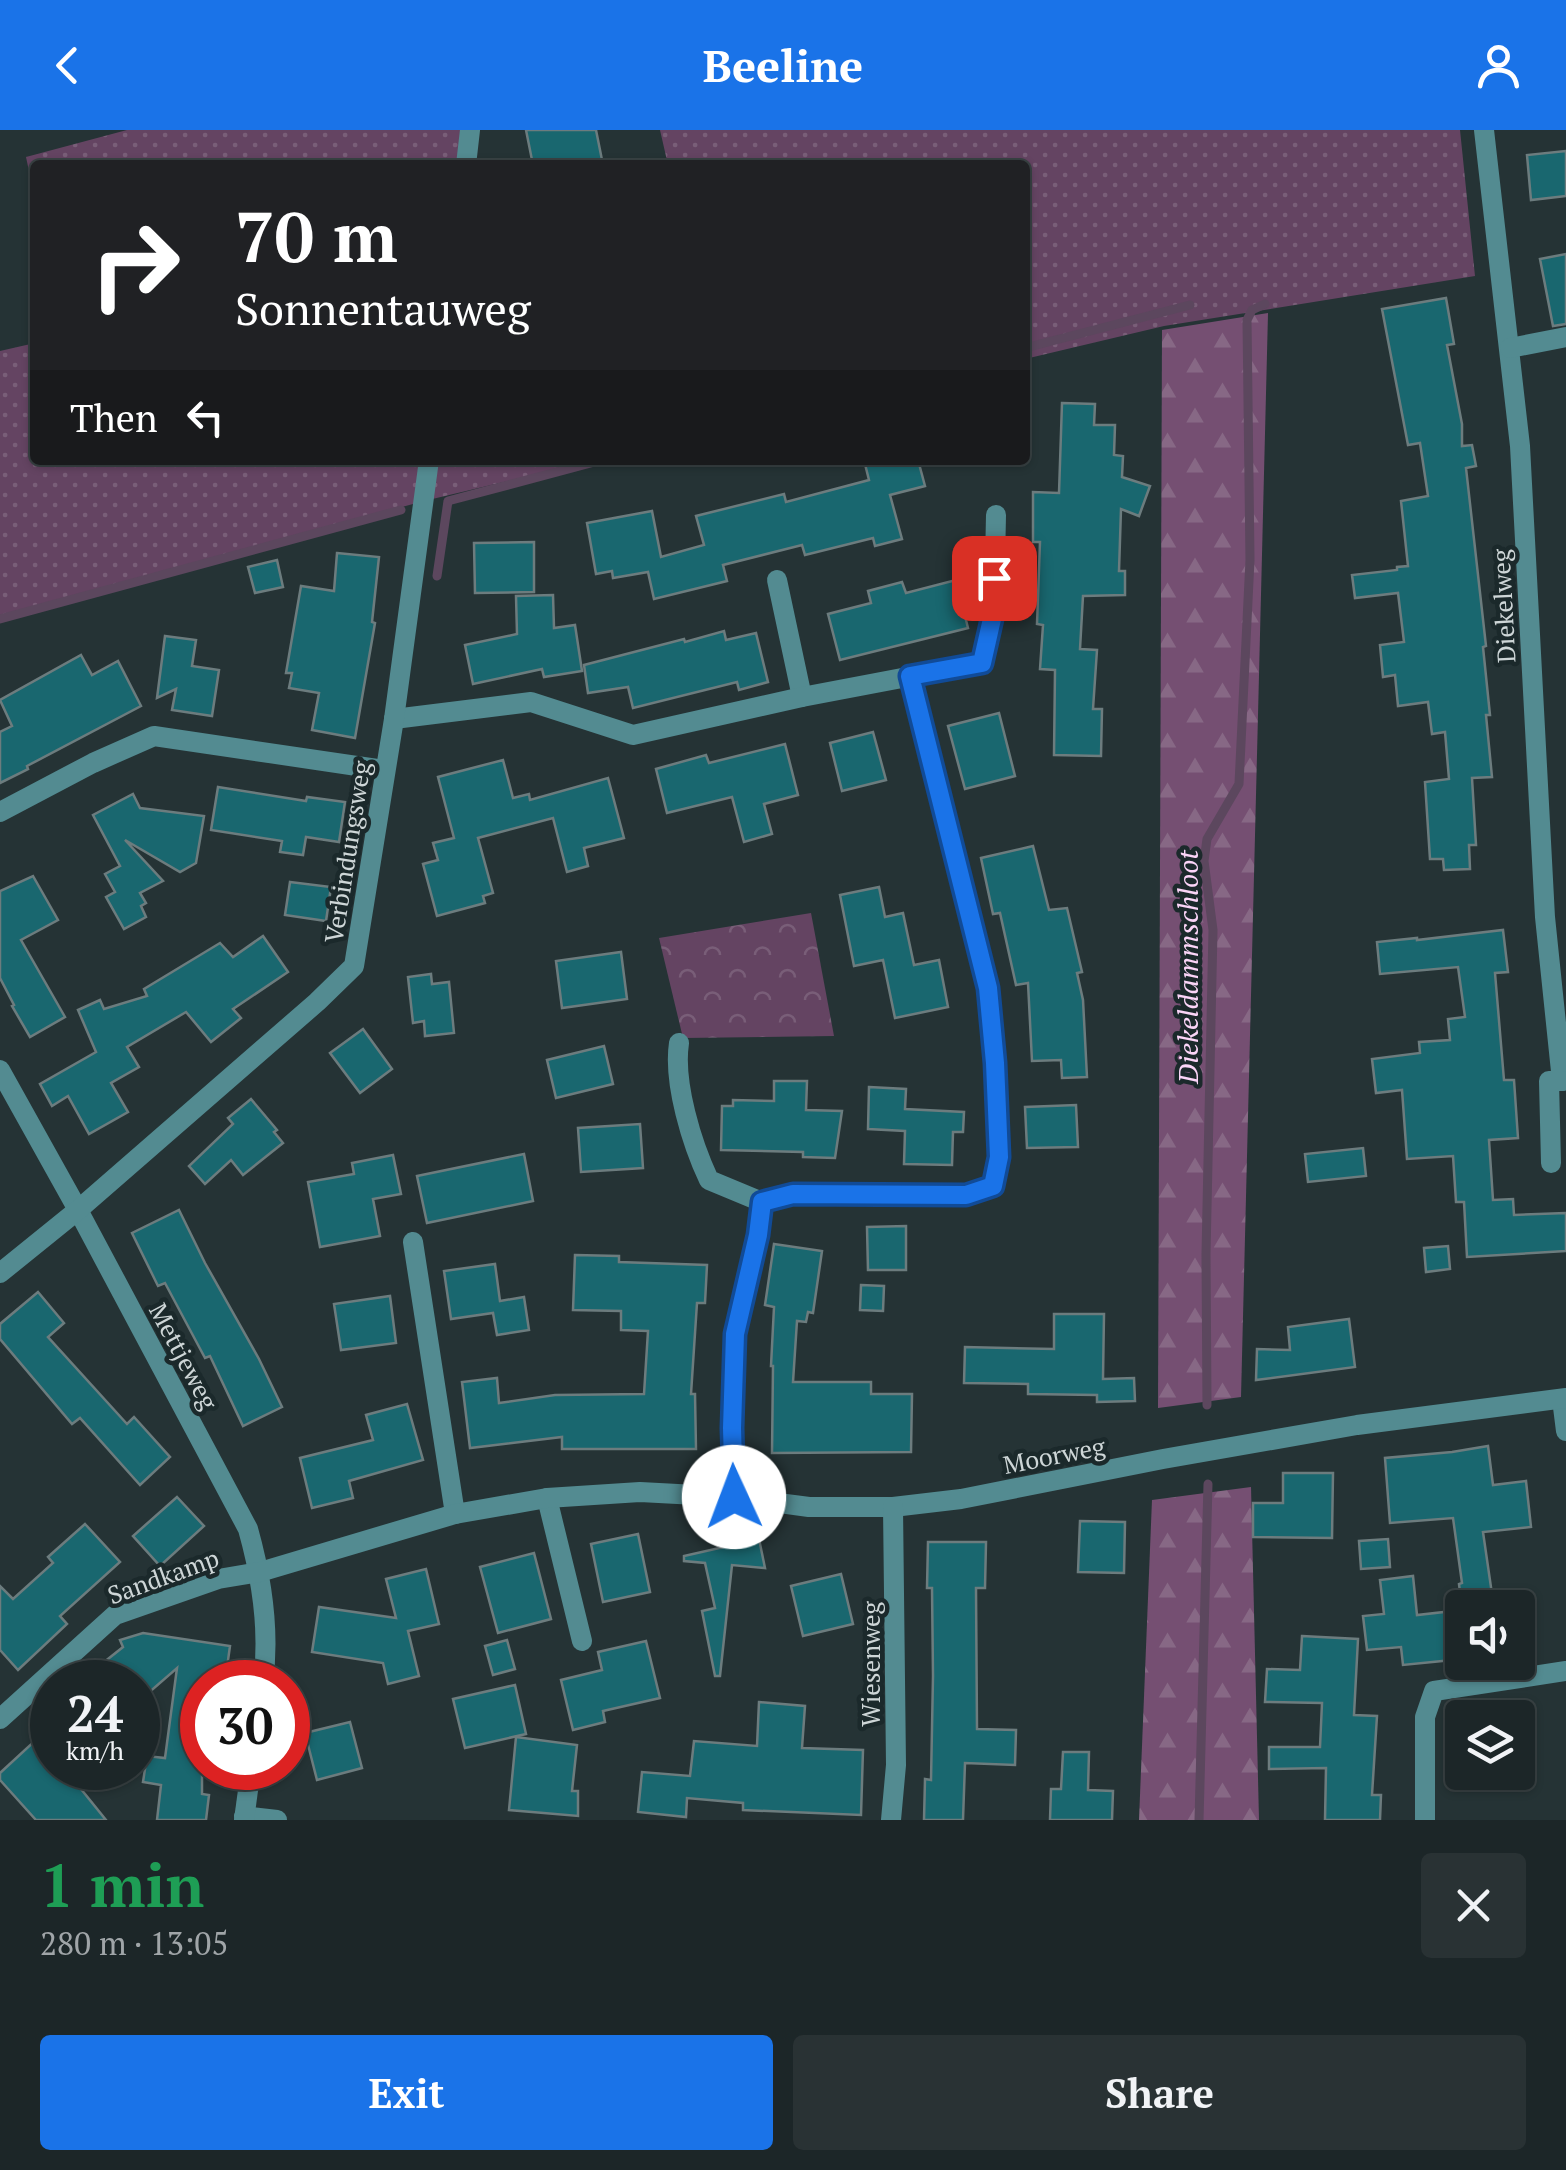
<!DOCTYPE html>
<html lang="en">
<head>
<meta charset="utf-8">
<style>
  body { margin:0; font-family:"PT Serif",serif; background:#293234; color:#f1f3f6; height:100vh; display:flex; flex-direction:column; font-size:38px; white-space:nowrap }
  * { box-sizing:border-box; margin:0 }
  p { font-size:32px; color:#a0a5a8 }
  .icon { flex:none; width:55px; height:55px; fill:none; stroke:currentColor; stroke-width:2; stroke-linecap:round; stroke-linejoin:round }
  .map { position:relative; height:1690px; overflow:hidden }
  .drawer { display:flex; flex-direction:column; background:#1c2628; flex:1 }
  .drawer>* { flex:none }
  .hud { position:absolute; left:30px; top:30px; width:1000px; height:305px; border-radius:10px; box-shadow:0 2px 8px #0004,0 0 0 2px #3a4345; background:#202124; color:#fff; overflow:hidden }
  .controls { position:absolute; left:1445px; top:1460px; display:grid; gap:20px }
  .controls a { display:grid; place-items:center; width:90px; height:90px; border-radius:10px; background:#1c2628; box-shadow:0 2px 8px #0004,0 0 0 2px #3a4345; font-size:50px }
  .speed { position:absolute; left:30px; top:1530px; display:flex; gap:20px; font-size:50px; font-weight:700; text-align:center }
  .speed>* { display:grid; place-content:center; width:130px; height:130px; border-radius:50%; background:#1c2628; box-shadow:0 2px 8px #0004,0 0 0 2px #3a4345; line-height:1 }
  .speed small { font-size:25px; font-weight:400 }
  .speed .limit { border:15px solid #d22; background:#fff; color:#111 }
  .pin { position:absolute; display:grid; place-items:center; width:85px; height:85px; color:#fff; margin:-42px; border-radius:20px; box-shadow:0 5px 15px #0006 }
  .me { position:absolute; width:110px; margin:-55px; rotate:358deg; stroke-linejoin:round; filter:drop-shadow(0 0 8px #0008) }
  .turn { display:flex; align-items:center; gap:35px; height:210px; padding:0 40px; font-size:45px }
  .turn .icon { width:130px; height:130px; stroke-width:2.5 }
  .turn b { display:block; font-size:70px; line-height:85px }
  .then { display:flex; align-items:center; height:95px; padding:0 40px; background:#0003; gap:20px; font-size:38px }
  .round { display:grid; place-items:center; flex:none; width:105px; height:105px; border-radius:10px; background:#293234 }
  .headline { display:flex; align-items:center; justify-content:space-between; height:170px; padding:0 40px }
  h1 { font-size:60px; font-weight:800; line-height:75px; color:#1e9e55 }
  .cta { display:flex; gap:20px; margin-top:auto; padding:20px 40px }
  .cta a { flex:1; height:115px; border-radius:10px; background:#1a73e8; color:#fff; font-size:40px; font-weight:800; line-height:115px; text-align:center }
  .cta a+a { background:#293234; color:#f1f3f6 }
  header { display:flex; justify-content:space-between; align-items:center; height:130px; padding:0 40px; background:#1a73e8; color:#fff; font-size:45px; font-weight:800 }
  .map>svg:first-child { display:block }
  .grass { fill:url(#grass-dots) }
  .forest { fill:url(#forest-firs) }
  .park { fill:url(#park-crowns) }
  .lines { fill:none; stroke-linecap:round; stroke-linejoin:round }
  .stream { stroke:#5c475e; stroke-width:9 }
  .building { fill:#19676f; stroke:#6c7c7e; stroke-width:2.5 }
  .street { stroke:#538b91; stroke-width:20 }
  .route-casing { stroke:#114b97; stroke-width:25 }
  .route { stroke:#1a73e8; stroke-width:18 }
  .labels { text-anchor:middle; dominant-baseline:central; stroke-width:9; stroke-linejoin:round; paint-order:stroke }
  .street-label { font-size:25px; fill:#ced6d7; stroke:#1b292b }
  .water-label { font-size:28px; font-style:italic; fill:#fbd5f8; stroke:#1b292b }
</style>
</head>
<body>
<header><svg class="icon" aria-label="back" viewBox="0 0 24 24"><path d="M15 5l-7 7 7 7"/></svg>Beeline<svg class="icon" aria-label="person" viewBox="0 0 24 24"><circle cx="12" cy="8" r="4"/><path d="M4 21q1-7 8-7t8 7"/></svg></header>
<div class="map">
<svg width="1566" height="1690" viewBox="0 0 1566 1690">
  <defs>
    <pattern id="grass-dots" width="8" height="8" patternUnits="userSpaceOnUse" patternTransform="scale(2.5)"><rect width="8" height="8" fill="#644462"/><path d="M2 2h.1M6 6h.1" fill="none" stroke="#795e78" stroke-width="1.8" stroke-linecap="round"/></pattern>
    <pattern id="forest-firs" width="22" height="20" patternUnits="userSpaceOnUse" patternTransform="scale(2.5)"><rect width="22" height="20" fill="#754f72"/><path d="M5 1l3.5 6h-7zM16 11l3.5 6h-7z" fill="#876885"/></pattern>
    <pattern id="park-crowns" width="20" height="18" patternUnits="userSpaceOnUse" patternTransform="scale(2.5)"><rect width="20" height="18" fill="#644462"/><path d="M2 6a3 3 0 1 1 6 0M12 15a3 3 0 1 1 6 0" fill="none" stroke="#795e78"/></pattern>
  </defs>
  <rect width="100%" height="100%" fill="#253335"/>
  <g class="grass">
    <path d="M 127,0 L 469,0 L 465,35 L 35,35 L 35,69 L 26,27 Z"/>
    <path d="M 660,0 L 1460,0 L 1475,146 L 1164,196 L 1025,229 L 1025,35 L 668,35 Z"/>
    <path d="M 35,213 L 35,330 L 596,330 L 424,371 L 0,486 L 0,221 Z"/>
  </g>
  <g class="forest">
    <path d="M 1268,183 L 1241,1267 L 1158,1278 L 1162,200 Z"/>
    <path d="M 1251,1357 L 1259,1690 L 1139,1690 L 1152,1370 Z"/>
  </g>
  <path class="park" d="M 811,783 L 834,906 L 683,908 L 659,808 Z"/>
  <g class="lines">
    <g class="stream">
      <path d="M 1025,218 L 1190,175"/>
      <path d="M 437,446 L 448,371 L 602,330"/>
      <path d="M 0,489 L 401,380"/>
      <path d="M 1207,1275 L 1206,1124 L 1213,800 L 1204,731 L 1207,709 L 1239,654 L 1250,430 L 1247,190 L 1252,180 L 1265,174"/>
      <path d="M 1199,1690 L 1208,1354"/>
    </g>
  </g>
  <g class="building">
    <path d="M 526,0 L 596,0 L 603,35 L 533,35 Z"/>
    <path d="M 1566,21 L 1566,66 L 1531,70 L 1527,25 Z"/>
    <path d="M 1566,124 L 1566,194 L 1553,196 L 1540,129 Z"/>
    <path d="M 1446,168 L 1454,214 L 1447,215 L 1462,294 L 1462,316 L 1472,315 L 1476,336 L 1466,338 L 1486,516 L 1483,517 L 1490,585 L 1486,585 L 1492,647 L 1472,648 L 1476,715 L 1469,715 L 1470,739 L 1444,740 L 1443,729 L 1430,729 L 1425,652 L 1449,649 L 1445,602 L 1432,604 L 1428,572 L 1398,576 L 1395,545 L 1383,547 L 1380,515 L 1404,512 L 1398,463 L 1355,468 L 1352,445 L 1397,440 L 1397,437 L 1408,436 L 1401,371 L 1428,366 L 1420,313 L 1408,315 L 1382,179 Z"/>
    <path d="M 1062,273 L 1095,274 L 1094,295 L 1115,295 L 1114,325 L 1123,326 L 1122,347 L 1150,356 L 1139,386 L 1121,379 L 1119,441 L 1125,441 L 1125,465 L 1083,466 L 1080,519 L 1097,520 L 1093,579 L 1102,579 L 1101,626 L 1054,625 L 1055,540 L 1040,539 L 1043,495 L 1037,494 L 1040,412 L 1033,412 L 1033,362 L 1059,363 Z"/>
    <path d="M 864,330 L 918,330 L 925,356 L 890,365 L 902,409 L 875,416 L 873,408 L 805,425 L 802,415 L 723,435 L 727,451 L 654,469 L 648,442 L 613,448 L 612,441 L 596,444 L 587,393 L 652,381 L 661,427 L 704,415 L 696,386 L 784,364 L 786,372 L 869,350 Z"/>
    <path d="M 534,412 L 534,462 L 475,463 L 474,413 Z"/>
    <path d="M 337,423 L 379,427 L 372,492 L 375,493 L 355,608 L 312,600 L 319,563 L 289,558 L 292,543 L 286,543 L 301,456 L 334,461 Z"/>
    <path d="M 277,430 L 283,457 L 255,463 L 248,437 Z"/>
    <path d="M 956,450 L 968,498 L 840,530 L 828,484 L 871,473 L 868,461 L 902,452 L 906,463 Z"/>
    <path d="M 553,465 L 554,498 L 575,495 L 582,541 L 544,547 L 542,539 L 473,554 L 465,515 L 517,504 L 516,466 Z"/>
    <path d="M 724,501 L 726,510 L 756,503 L 768,552 L 739,560 L 737,552 L 633,578 L 628,557 L 588,563 L 584,535 L 684,509 L 685,512 Z"/>
    <path d="M 165,506 L 196,510 L 192,536 L 219,540 L 212,586 L 172,580 L 176,559 L 157,568 Z"/>
    <path d="M 81,525 L 92,545 L 118,531 L 141,576 L 27,636 L 28,639 L 0,653 L 0,602 L 12,596 L 0,570 Z"/>
    <path d="M 999,583 L 1015,646 L 965,659 L 948,596 Z"/>
    <path d="M 873,602 L 886,650 L 842,661 L 830,613 Z"/>
    <path d="M 785,614 L 798,665 L 764,674 L 772,704 L 744,712 L 732,667 L 667,683 L 656,639 L 706,625 L 709,633 Z"/>
    <path d="M 503,630 L 513,668 L 529,664 L 530,670 L 608,648 L 624,708 L 584,718 L 588,736 L 567,742 L 553,688 L 478,708 L 493,763 L 483,766 L 485,773 L 437,786 L 423,734 L 438,730 L 433,713 L 454,708 L 438,647 Z"/>
    <path d="M 218,657 L 306,671 L 307,667 L 345,672 L 339,712 L 306,707 L 303,725 L 280,722 L 282,711 L 211,700 Z"/>
    <path d="M 133,664 L 140,678 L 204,686 L 196,733 L 180,742 L 125,710 L 163,751 L 140,763 L 146,773 L 141,776 L 146,787 L 124,799 L 106,767 L 115,762 L 105,744 L 120,736 L 93,685 Z"/>
    <path d="M 1033,716 L 1049,780 L 1067,778 L 1082,842 L 1077,843 L 1083,870 L 1087,947 L 1062,948 L 1061,930 L 1032,931 L 1028,853 L 1016,855 L 1000,783 L 993,784 L 981,728 Z"/>
    <path d="M 33,746 L 58,790 L 21,810 L 65,887 L 30,907 L 12,876 L 14,875 L 0,848 L 0,761 Z"/>
    <path d="M 290,752 L 331,757 L 326,791 L 285,785 Z"/>
    <path d="M 879,757 L 885,787 L 903,783 L 914,835 L 939,830 L 948,877 L 895,888 L 883,830 L 854,836 L 840,765 Z"/>
    <path d="M 1503,800 L 1508,842 L 1495,843 L 1504,950 L 1514,950 L 1518,1008 L 1489,1010 L 1493,1070 L 1513,1069 L 1514,1085 L 1566,1083 L 1566,1121 L 1467,1127 L 1464,1072 L 1456,1072 L 1453,1026 L 1407,1029 L 1402,960 L 1376,963 L 1372,929 L 1420,923 L 1419,912 L 1450,910 L 1448,889 L 1465,887 L 1458,837 L 1380,844 L 1377,812 L 1417,808 L 1417,810 Z"/>
    <path d="M 263,806 L 288,842 L 233,879 L 241,888 L 211,912 L 186,882 L 127,917 L 139,937 L 111,953 L 128,982 L 89,1004 L 68,966 L 52,976 L 40,954 L 96,922 L 78,880 L 100,870 L 104,879 L 147,866 L 144,859 L 220,813 L 233,827 Z"/>
    <path d="M 621,822 L 627,869 L 562,878 L 556,831 Z"/>
    <path d="M 431,844 L 432,854 L 449,852 L 454,903 L 425,906 L 424,891 L 413,893 L 408,847 Z"/>
    <path d="M 363,899 L 392,939 L 360,963 L 330,923 Z"/>
    <path d="M 604,916 L 613,954 L 556,968 L 547,930 Z"/>
    <path d="M 774,951 L 807,951 L 806,980 L 842,981 L 835,1028 L 803,1027 L 803,1022 L 721,1020 L 722,976 L 733,976 L 733,970 L 774,971 Z"/>
    <path d="M 869,957 L 906,959 L 905,979 L 964,982 L 963,1002 L 953,1002 L 952,1035 L 904,1034 L 905,1001 L 868,999 Z"/>
    <path d="M 251,969 L 277,1000 L 274,1002 L 283,1013 L 243,1045 L 231,1030 L 205,1054 L 189,1036 L 233,994 L 228,988 Z"/>
    <path d="M 1076,975 L 1078,1017 L 1027,1018 L 1025,977 Z"/>
    <path d="M 640,994 L 643,1038 L 581,1042 L 578,998 Z"/>
    <path d="M 1363,1018 L 1366,1046 L 1308,1052 L 1305,1024 Z"/>
    <path d="M 524,1024 L 533,1071 L 427,1093 L 417,1046 Z"/>
    <path d="M 393,1025 L 401,1064 L 373,1069 L 380,1106 L 320,1117 L 308,1052 L 354,1044 L 352,1033 Z"/>
    <path d="M 179,1080 L 205,1133 L 259,1229 L 282,1277 L 243,1296 L 210,1226 L 205,1228 L 165,1153 L 158,1156 L 132,1103 Z"/>
    <path d="M 906,1096 L 906,1140 L 868,1140 L 867,1097 Z"/>
    <path d="M 774,1114 L 822,1121 L 813,1183 L 808,1182 L 806,1192 L 797,1191 L 793,1252 L 871,1252 L 871,1264 L 912,1264 L 911,1322 L 772,1323 L 773,1236 L 771,1236 L 774,1177 L 765,1175 Z"/>
    <path d="M 1448,1116 L 1450,1139 L 1426,1142 L 1424,1118 Z"/>
    <path d="M 575,1125 L 619,1126 L 619,1132 L 707,1135 L 705,1173 L 697,1173 L 691,1264 L 695,1264 L 696,1319 L 562,1319 L 562,1307 L 470,1318 L 462,1252 L 497,1248 L 499,1273 L 555,1265 L 644,1264 L 648,1201 L 621,1200 L 621,1181 L 573,1180 Z"/>
    <path d="M 495,1134 L 500,1171 L 524,1167 L 529,1200 L 497,1205 L 493,1183 L 451,1189 L 444,1141 Z"/>
    <path d="M 861,1155 L 884,1156 L 883,1181 L 860,1180 Z"/>
    <path d="M 38,1162 L 64,1193 L 48,1207 L 127,1294 L 134,1287 L 170,1327 L 140,1355 L 80,1288 L 72,1294 L 0,1209 L 0,1194 Z"/>
    <path d="M 390,1166 L 396,1213 L 341,1220 L 334,1174 Z"/>
    <path d="M 1054,1184 L 1104,1184 L 1103,1249 L 1134,1248 L 1135,1271 L 1097,1272 L 1097,1265 L 1028,1264 L 1028,1254 L 964,1253 L 965,1217 L 1054,1219 Z"/>
    <path d="M 1349,1189 L 1355,1237 L 1256,1250 L 1257,1219 L 1290,1220 L 1288,1197 Z"/>
    <path d="M 407,1274 L 423,1330 L 349,1351 L 353,1368 L 312,1378 L 300,1328 L 373,1310 L 366,1285 Z"/>
    <path d="M 1488,1316 L 1493,1355 L 1526,1351 L 1531,1397 L 1483,1402 L 1494,1478 L 1462,1478 L 1459,1454 L 1462,1453 L 1453,1388 L 1390,1393 L 1385,1328 L 1452,1322 Z"/>
    <path d="M 1283,1343 L 1333,1343 L 1332,1408 L 1253,1407 L 1253,1373 L 1283,1373 Z"/>
    <path d="M 177,1367 L 204,1396 L 160,1436 L 133,1406 Z"/>
    <path d="M 1080,1391 L 1125,1392 L 1124,1443 L 1078,1442 Z"/>
    <path d="M 85,1394 L 120,1432 L 60,1486 L 67,1494 L 18,1540 L 0,1520 L 0,1456 L 13,1469 L 53,1433 L 48,1427 Z"/>
    <path d="M 638,1404 L 650,1462 L 603,1472 L 591,1414 Z"/>
    <path d="M 759,1409 L 765,1438 L 732,1435 L 720,1546 L 715,1546 L 702,1481 L 715,1478 L 705,1433 L 684,1431 L 684,1426 Z"/>
    <path d="M 1388,1409 L 1390,1437 L 1361,1439 L 1359,1411 Z"/>
    <path d="M 928,1412 L 986,1412 L 985,1458 L 976,1458 L 977,1599 L 1016,1600 L 1015,1635 L 965,1633 L 963,1690 L 924,1690 L 925,1649 L 931,1650 L 933,1546 L 932,1458 L 927,1458 Z"/>
    <path d="M 534,1423 L 551,1489 L 498,1503 L 480,1437 Z"/>
    <path d="M 426,1439 L 439,1494 L 408,1501 L 419,1546 L 388,1554 L 383,1533 L 312,1522 L 319,1477 L 396,1488 L 386,1449 Z"/>
    <path d="M 841,1444 L 853,1494 L 803,1506 L 791,1456 Z"/>
    <path d="M 1413,1446 L 1417,1485 L 1462,1480 L 1462,1529 L 1403,1535 L 1401,1517 L 1367,1520 L 1363,1486 L 1384,1484 L 1380,1450 Z"/>
    <path d="M 143,1503 L 230,1516 L 225,1552 L 202,1552 L 202,1664 L 209,1665 L 206,1690 L 157,1690 L 161,1655 L 143,1652 L 147,1626 L 165,1628 L 177,1538 L 138,1572 L 138,1552 L 79,1552 L 123,1517 L 120,1510 Z"/>
    <path d="M 1302,1506 L 1358,1509 L 1354,1585 L 1377,1586 L 1372,1665 L 1381,1665 L 1380,1690 L 1325,1690 L 1326,1638 L 1269,1639 L 1269,1617 L 1320,1617 L 1322,1573 L 1265,1572 L 1267,1539 L 1300,1540 Z"/>
    <path d="M 507,1510 L 515,1539 L 493,1545 L 485,1516 Z"/>
    <path d="M 646,1511 L 660,1568 L 603,1581 L 605,1592 L 573,1600 L 561,1550 L 602,1540 L 598,1522 Z"/>
    <path d="M 515,1555 L 526,1604 L 465,1618 L 453,1569 Z"/>
    <path d="M 759,1572 L 805,1576 L 802,1618 L 863,1620 L 861,1685 L 743,1680 L 743,1673 L 687,1668 L 686,1687 L 638,1682 L 642,1642 L 690,1646 L 694,1611 L 757,1616 Z"/>
    <path d="M 350,1592 L 362,1638 L 317,1650 L 305,1603 Z"/>
    <path d="M 52,1595 L 52,1638 L 64,1638 L 106,1690 L 36,1690 L 0,1650 L 0,1643 Z"/>
    <path d="M 516,1607 L 577,1615 L 572,1661 L 578,1661 L 578,1686 L 509,1680 Z"/>
    <path d="M 1063,1622 L 1089,1622 L 1088,1660 L 1113,1661 L 1112,1690 L 1050,1690 L 1051,1659 L 1061,1659 Z"/>
  </g>
  <g class="lines">
    <g class="street">
      <path d="M 1484,0 L 1520,316 L 1545,787 L 1562,951 L 1566,950"/>
      <path d="M 466,35 L 470,0"/>
      <path d="M 1510,218 L 1566,207"/>
      <path d="M 777,450 L 802,567"/>
      <path d="M 394,589 L 531,572 L 633,605 L 802,567 L 981,533 L 994,480 L 996,385"/>
      <path d="M 0,682 L 93,633 L 154,606 L 384,640"/>
      <path d="M 679,913 C 673,953 692,1014 709,1050 L 762,1072 L 793,1064 L 966,1065 L 993,1056 L 999,1027 L 995,933 L 988,858 L 910,546"/>
      <path d="M 0,940 L 78,1080 L 248,1399 C 262,1449 270,1501 263,1552"/>
      <path d="M 1551,1033 L 1549,951 L 1562,951"/>
      <path d="M 413,1112 L 455,1384"/>
      <path d="M 0,1143 L 78,1080 L 317,872 L 354,836 L 394,589 L 429,330"/>
      <path d="M 1562,1269 L 1566,1301"/>
      <path d="M 734,1367 L 732,1298 L 735,1203 L 758,1105 L 762,1072"/>
      <path d="M 547,1368 L 582,1511"/>
      <path d="M 0,1589 L 115,1485 L 218,1449 L 260,1442 L 455,1384 L 547,1368 L 640,1362 L 734,1367 L 809,1377 L 893,1377 L 961,1369 L 1163,1329 L 1357,1295 L 1566,1268"/>
      <path d="M 244,1686 L 277,1690"/>
      <path d="M 244,1690 L 251,1638"/>
      <path d="M 891,1690 L 896,1635 L 893,1377"/>
      <path d="M 1425,1690 L 1425,1587 L 1434,1561 L 1566,1541"/>
    </g>
  </g>
  <g class="lines">
    <g class="route-casing">
      <path id="route" d="M 734,1367 L 732,1298 L 735,1204 L 758,1105 L 762,1072 L 793,1064 L 966,1065 L 993,1056 L 999,1027 L 995,933 L 988,858 L 910,546 L 982,533 L 994,480 L 994,448"/>
    </g>
    <use href="#route" class="route"/>
  </g>
  <g class="labels">
    <g class="street-label">
      <text transform="translate(1503 476) rotate(-93)">Diekelweg</text>
      <text transform="translate(347 722) rotate(-81)">Verbindungsweg</text>
      <text transform="translate(184 1226) rotate(62)">Mettjeweg</text>
      <text transform="translate(1054 1325) rotate(-11)">Moorweg</text>
      <text transform="translate(163 1446) rotate(-20)">Sandkamp</text>
      <text transform="translate(870 1534) rotate(-90)">Wiesenweg</text>
    </g>
    <g class="water-label">
      <text transform="translate(1187 837) rotate(-90)">Diekeldammschloot</text>
    </g>
  </g>
</svg>
<div class="controls">
<a><svg class="icon" aria-label="sound" viewBox="0 0 24 24"><path d="M4 9h4l5-4v14l-5-4H4zM17 9q2 3 0 6"/></svg></a>
<a><svg class="icon" aria-label="layers" viewBox="0 0 24 24"><path d="M12 4l9 5-9 5-9-5zM3 14l9 5 9-5"/></svg></a>
</div>
<div class="speed"><div>24<small>km/h</small></div><div class="limit">30</div></div>
<div class="pin" style="left:994px;top:448px;background:#d93025"><svg class="icon" aria-label="arrive" viewBox="0 0 24 24"><path d="M6 21V4h12l-3 4 3 4H6"/></svg></div>
<svg class="me" style="left:734px;top:1367px" viewBox="-20 -20 40 40"><circle r="19" fill="#fff"/><path d="M0-13L10 11 0 6-10 11z" fill="#1a73e8"/></svg>
<div class="hud">
<div class="turn"><svg class="icon" aria-label="right" viewBox="0 0 24 24"><path d="M7 20v-9h11M14 6l5 5-5 5"/></svg><div><b>70 m</b>Sonnentauweg</div></div>
<div class="then">Then<svg class="icon" aria-label="left" viewBox="0 0 24 24"><path d="M17 20v-9H6M10 6l-5 5 5 5"/></svg></div>
</div>
</div>
<section class="drawer">
<div class="headline"><div><h1>1 min</h1><p>280 m · 13:05</p></div><a class="round"><svg class="icon" aria-label="close" viewBox="0 0 24 24"><path d="M6 6l12 12M18 6L6 18"/></svg></a></div>
<div class="cta"><a>Exit</a><a>Share</a></div>
</section>
</body>
</html>
